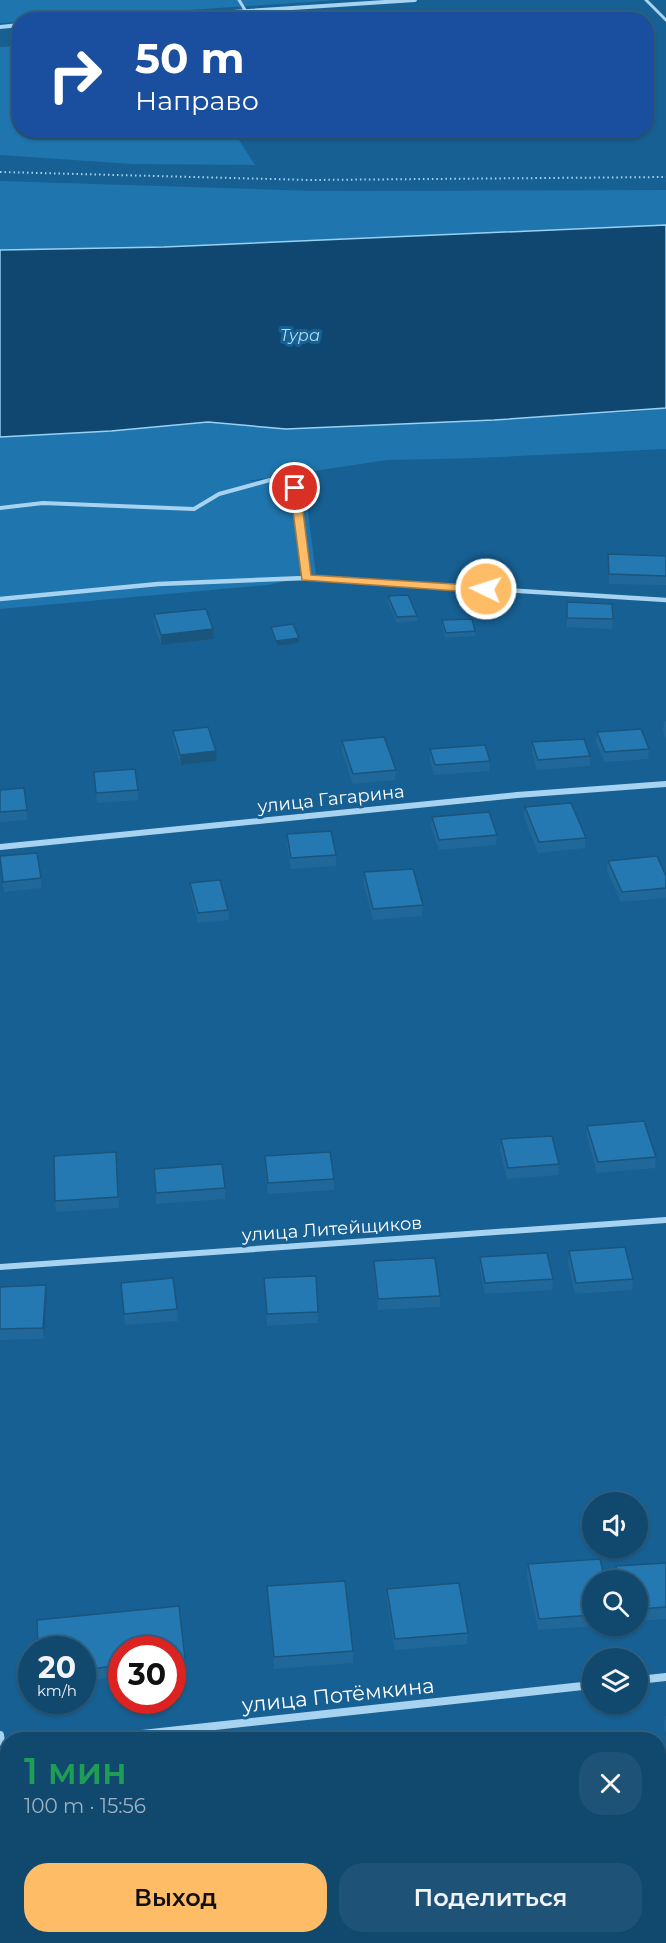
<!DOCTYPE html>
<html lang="ru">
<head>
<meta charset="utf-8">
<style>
  body { margin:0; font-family:Montserrat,sans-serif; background:#1e5276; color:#f1f3f6; height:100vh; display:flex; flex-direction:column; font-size:22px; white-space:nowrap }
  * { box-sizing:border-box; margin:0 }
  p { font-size:20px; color:#9cb2c2 }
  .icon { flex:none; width:33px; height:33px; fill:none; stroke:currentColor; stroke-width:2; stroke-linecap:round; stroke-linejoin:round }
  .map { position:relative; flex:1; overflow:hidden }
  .panel { position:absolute; left:0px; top:1732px; width:666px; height:212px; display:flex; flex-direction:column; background:#11486e; border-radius:24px 24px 0 0; box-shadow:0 2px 4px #0004,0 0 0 2px #306081 }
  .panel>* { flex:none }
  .hud { position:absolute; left:12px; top:12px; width:642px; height:126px; border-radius:24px; box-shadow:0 2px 4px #0004,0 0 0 2px #306081; background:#1a4fa0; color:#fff; overflow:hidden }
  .buttons { position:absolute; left:582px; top:1492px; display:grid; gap:12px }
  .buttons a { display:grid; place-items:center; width:66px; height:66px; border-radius:50%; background:#11486e; box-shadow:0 2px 4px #0004,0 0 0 2px #306081; font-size:30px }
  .speed { position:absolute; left:18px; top:1636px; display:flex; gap:12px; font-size:30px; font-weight:700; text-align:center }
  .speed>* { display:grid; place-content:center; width:78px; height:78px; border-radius:50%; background:#11486e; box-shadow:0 2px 4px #0004,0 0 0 2px #306081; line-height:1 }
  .speed small { font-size:15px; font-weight:400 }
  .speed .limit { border:9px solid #d22; background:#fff; color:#111 }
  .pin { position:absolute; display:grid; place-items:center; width:51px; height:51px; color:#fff; margin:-26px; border:3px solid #fff; border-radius:50%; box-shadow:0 2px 6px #0007 }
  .me { position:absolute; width:66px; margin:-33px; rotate:274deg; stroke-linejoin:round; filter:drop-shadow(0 0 4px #0008) }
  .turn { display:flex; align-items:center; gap:21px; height:126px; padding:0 24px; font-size:27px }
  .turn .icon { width:78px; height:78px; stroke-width:2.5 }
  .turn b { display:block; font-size:42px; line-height:51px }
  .round { display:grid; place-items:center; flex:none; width:63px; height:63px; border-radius:24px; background:#1e5276 }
  .head { display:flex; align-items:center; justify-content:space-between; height:102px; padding:0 24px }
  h1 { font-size:36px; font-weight:600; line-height:45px; color:#1e9e55 }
  .cta { display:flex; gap:12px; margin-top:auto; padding:12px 24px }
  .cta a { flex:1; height:69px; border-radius:24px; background:#ffbc66; color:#111; font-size:24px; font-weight:600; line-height:69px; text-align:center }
  .cta a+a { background:#1e5276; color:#f1f3f6 }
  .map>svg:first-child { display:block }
  .green { fill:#1f75ad }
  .water { fill:#0f4771; stroke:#99d1f3; stroke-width:1.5 }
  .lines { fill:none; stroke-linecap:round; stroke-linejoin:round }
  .path { stroke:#a7d3f1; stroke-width:2; stroke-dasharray:1.5 3; stroke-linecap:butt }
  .service-far1 { stroke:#a7d3f1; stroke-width:3 }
  .service { stroke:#a7d3f1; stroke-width:4 }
  .minor-far3 { stroke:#a7d3f1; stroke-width:4 }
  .minor-far2 { stroke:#a7d3f1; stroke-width:4.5 }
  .minor-far1 { stroke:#a7d3f1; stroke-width:6 }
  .minor { stroke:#a7d3f1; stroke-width:8 }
  .wall { fill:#206899 }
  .shaded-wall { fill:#1a557d }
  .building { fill:#2579b2; stroke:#1a557d; stroke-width:1.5 }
  .route { fill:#ffbc66; stroke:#a67a42; stroke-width:1.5 }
  .labels { text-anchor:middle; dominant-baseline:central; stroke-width:6; stroke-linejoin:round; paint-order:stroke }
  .far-water-label { font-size:16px; font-style:italic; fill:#b3ddf7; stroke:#176093 }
  .street-label { font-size:18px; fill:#fff; stroke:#176093 }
  .near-street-label { font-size:21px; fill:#fff; stroke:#176093 }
</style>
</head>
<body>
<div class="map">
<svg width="666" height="1943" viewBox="0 0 666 1943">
  <rect width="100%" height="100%" fill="#176093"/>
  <g class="green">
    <path d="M 0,0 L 340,0 L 51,19 L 20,20 L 19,22 L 0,23 Z"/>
    <path d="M 19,46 L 20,130 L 233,131 L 255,165 L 132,164 L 0,155 L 0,47 Z"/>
    <path d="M 0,181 L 316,191 L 666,190 L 666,225 L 164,247 L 0,250 Z"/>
    <path d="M 666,408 L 666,449 L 479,458 L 387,460 L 247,481 L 304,482 L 316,574 L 268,585 L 0,609 L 0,437 L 111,431 L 208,422 L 286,429 L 633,412 Z"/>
  </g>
  <path class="water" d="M 666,225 L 666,408 L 494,420 L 286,429 L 208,422 L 111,431 L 0,437 L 0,250 L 164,247 Z"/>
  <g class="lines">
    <path class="path" d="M 0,172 L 310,180 L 666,177"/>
    <g class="service-far1">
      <path d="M 239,0 L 251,20"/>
      <path d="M 646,0 L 666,20"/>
    </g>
    <g class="service">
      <path d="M 295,488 L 306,578"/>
      <path d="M 0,508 L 43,503 L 194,509 L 219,494 L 270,480"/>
    </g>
    <g class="minor-far3">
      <path d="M 111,20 L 415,0"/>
      <path d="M 0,27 L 20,25"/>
    </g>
    <path class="minor-far2" d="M 0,599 L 158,584 L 306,578 L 666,600"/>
    <g class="minor-far1">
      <path d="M 0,847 L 517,795 L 666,784"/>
      <path d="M 0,1267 L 666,1220"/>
    </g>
    <g class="minor">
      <path d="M 638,1680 L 666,1677"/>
      <path d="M 0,1735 L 2,1749"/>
      <path d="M 87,1740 L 592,1685"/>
    </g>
  </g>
  <g class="wall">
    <path d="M 608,554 L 666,556 L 666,585 L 609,584 Z"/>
    <path d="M 388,596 L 417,616 L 417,621 L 397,623 L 388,602 Z"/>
    <path d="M 567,602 L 613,619 L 612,629 L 567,627 Z"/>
    <path d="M 154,614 L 213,629 L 214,639 L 161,645 L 154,624 Z"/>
    <path d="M 442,620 L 475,631 L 475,636 L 445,638 L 442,625 Z"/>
    <path d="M 271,627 L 299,638 L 299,643 L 277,646 L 271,632 Z"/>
    <path d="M 666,721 L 666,738 L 663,732 L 664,722 Z"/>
    <path d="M 173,731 L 216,751 L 217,761 L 181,765 L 173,742 Z"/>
    <path d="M 597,732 L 649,749 L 648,759 L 605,762 L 596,742 Z"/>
    <path d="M 342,741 L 396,770 L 395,780 L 353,784 L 342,751 Z"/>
    <path d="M 532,742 L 590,756 L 590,766 L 537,770 L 532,752 Z"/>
    <path d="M 430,749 L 490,761 L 489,771 L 434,775 L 430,759 Z"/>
    <path d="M 94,772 L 138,790 L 138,800 L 97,803 Z"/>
    <path d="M 24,788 L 27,820 L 0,822 L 0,790 Z"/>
    <path d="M 525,807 L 586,838 L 585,848 L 538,853 L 524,817 Z"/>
    <path d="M 432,817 L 497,835 L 496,845 L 439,850 L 431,827 Z"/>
    <path d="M 287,834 L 336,855 L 336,866 L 291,869 L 287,844 Z"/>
    <path d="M 0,856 L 41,878 L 41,888 L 4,892 Z"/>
    <path d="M 608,861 L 666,876 L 666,898 L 621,902 L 607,871 Z"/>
    <path d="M 364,872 L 423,905 L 422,916 L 373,920 L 364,883 Z"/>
    <path d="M 190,883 L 228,910 L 229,920 L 198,923 L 191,894 Z"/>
    <path d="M 587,1126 L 656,1157 L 655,1168 L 597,1173 L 587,1137 Z"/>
    <path d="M 501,1139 L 559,1164 L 558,1175 L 507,1179 L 500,1150 Z"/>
    <path d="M 116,1152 L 119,1208 L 56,1212 L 55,1201 Z"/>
    <path d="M 265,1156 L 334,1179 L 334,1190 L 268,1194 L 265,1167 Z"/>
    <path d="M 154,1169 L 225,1188 L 225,1199 L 156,1204 Z"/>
    <path d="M 569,1251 L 633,1279 L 632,1290 L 575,1294 L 568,1262 Z"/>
    <path d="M 480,1257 L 553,1279 L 552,1290 L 485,1294 L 480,1268 Z"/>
    <path d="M 374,1261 L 440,1296 L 440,1307 L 378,1310 L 374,1272 Z"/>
    <path d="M 121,1283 L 177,1309 L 178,1321 L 125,1325 Z"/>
    <path d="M 46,1285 L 47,1296 L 44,1339 L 0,1340 L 0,1287 Z"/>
    <path d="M 265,1289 L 318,1312 L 318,1323 L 267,1326 Z"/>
    <path d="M 666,1563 L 666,1619 L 638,1621 L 638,1581 L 616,1581 L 616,1566 Z"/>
    <path d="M 528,1564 L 592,1581 L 592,1626 L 595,1626 L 538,1630 L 527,1576 Z"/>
    <path d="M 267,1586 L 353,1651 L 353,1663 L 274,1669 Z"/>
    <path d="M 387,1589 L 468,1633 L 467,1644 L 395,1650 L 387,1600 Z"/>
    <path d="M 179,1606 L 185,1670 L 172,1672 L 172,1650 L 122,1650 L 122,1677 L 82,1681 L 82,1650 L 38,1650 L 37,1620 Z"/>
    <path d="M 665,1716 L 666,1716 L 666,1734 L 664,1728 Z"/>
  </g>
  <g class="shaded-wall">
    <path d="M 213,629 L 214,639 L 161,645 L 161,635 Z"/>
    <path d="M 299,638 L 299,643 L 277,646 L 276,641 Z"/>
    <path d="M 216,751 L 217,761 L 181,765 L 180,755 Z"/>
    <path d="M 46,1285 L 47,1296 L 44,1339 L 43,1328 Z"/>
  </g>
  <g class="building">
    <path d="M 608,554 L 666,556 L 666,576 L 609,574 Z"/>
    <path d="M 408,595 L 417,616 L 397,617 L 388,596 Z"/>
    <path d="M 567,602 L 612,604 L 613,619 L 567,618 Z"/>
    <path d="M 206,609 L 213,629 L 161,635 L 154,614 Z"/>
    <path d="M 472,619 L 475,631 L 446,633 L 442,620 Z"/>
    <path d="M 293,624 L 299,638 L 276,641 L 271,627 Z"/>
    <path d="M 208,727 L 216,751 L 180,755 L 173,731 Z"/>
    <path d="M 641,729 L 649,749 L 605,752 L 597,732 Z"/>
    <path d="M 384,737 L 396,770 L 353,774 L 342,741 Z"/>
    <path d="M 584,739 L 590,756 L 538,760 L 532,742 Z"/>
    <path d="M 485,745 L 490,761 L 435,765 L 430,749 Z"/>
    <path d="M 135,769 L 138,790 L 96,793 L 94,772 Z"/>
    <path d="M 24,788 L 27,810 L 0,812 L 0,790 Z"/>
    <path d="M 571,803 L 586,838 L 539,842 L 525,807 Z"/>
    <path d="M 489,812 L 497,835 L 439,840 L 432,817 Z"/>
    <path d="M 331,831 L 336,855 L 291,858 L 287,834 Z"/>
    <path d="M 37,853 L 41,878 L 3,882 L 0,856 Z"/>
    <path d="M 657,856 L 666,876 L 666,888 L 622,892 L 608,861 Z"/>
    <path d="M 413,869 L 423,905 L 373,909 L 364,872 Z"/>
    <path d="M 220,880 L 228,910 L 198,913 L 190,883 Z"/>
    <path d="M 644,1121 L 656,1157 L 598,1162 L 587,1126 Z"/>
    <path d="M 552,1136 L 559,1164 L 508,1168 L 501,1139 Z"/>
    <path d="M 116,1152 L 118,1197 L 55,1201 L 54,1156 Z"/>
    <path d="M 330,1152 L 334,1179 L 268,1183 L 265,1156 Z"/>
    <path d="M 222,1164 L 225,1188 L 156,1193 L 154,1169 Z"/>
    <path d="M 625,1247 L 633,1279 L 576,1283 L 569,1251 Z"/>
    <path d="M 547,1253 L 553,1279 L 485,1283 L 480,1257 Z"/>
    <path d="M 435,1258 L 440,1296 L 378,1299 L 374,1261 Z"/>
    <path d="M 316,1276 L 318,1312 L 267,1314 L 264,1278 Z"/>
    <path d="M 173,1278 L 177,1309 L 124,1314 L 121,1283 Z"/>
    <path d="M 46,1285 L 43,1328 L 0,1329 L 0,1287 Z"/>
    <path d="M 600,1559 L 605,1581 L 592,1581 L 592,1615 L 539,1619 L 528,1564 Z"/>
    <path d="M 666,1563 L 666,1607 L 638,1609 L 638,1581 L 619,1581 L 616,1566 Z"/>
    <path d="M 345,1581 L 353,1651 L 274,1657 L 267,1586 Z"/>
    <path d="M 459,1583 L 468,1633 L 395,1639 L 387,1589 Z"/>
    <path d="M 179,1606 L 185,1659 L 172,1660 L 172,1650 L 122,1650 L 122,1665 L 82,1670 L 82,1650 L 38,1650 L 37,1620 Z"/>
    <path d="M 534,1737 L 535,1740 L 513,1740 Z"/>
  </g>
  <path class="route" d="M 295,485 L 300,488 L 311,575 L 486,586 L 491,589 L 486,593 L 302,580 L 290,488 Z"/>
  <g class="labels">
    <g class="far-water-label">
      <text x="300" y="335">Тура</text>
    </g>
    <g class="street-label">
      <text transform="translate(331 799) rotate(-6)">улица Гагарина</text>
      <text transform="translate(332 1229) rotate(-4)">улица Литейщиков</text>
    </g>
    <g class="near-street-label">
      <text transform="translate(338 1695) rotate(-6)">улица Потёмкина</text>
    </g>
  </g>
</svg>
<div class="buttons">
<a><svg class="icon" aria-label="sound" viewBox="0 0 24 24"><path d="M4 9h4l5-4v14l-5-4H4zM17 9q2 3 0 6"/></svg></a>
<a><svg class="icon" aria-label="search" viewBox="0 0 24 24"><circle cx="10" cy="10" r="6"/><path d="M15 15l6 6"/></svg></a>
<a><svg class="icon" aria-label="layers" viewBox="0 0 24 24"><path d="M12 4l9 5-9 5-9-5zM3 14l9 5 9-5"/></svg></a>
</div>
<div class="speed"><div>20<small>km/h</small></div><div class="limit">30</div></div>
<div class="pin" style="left:295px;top:488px;background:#d93025"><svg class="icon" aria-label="arrive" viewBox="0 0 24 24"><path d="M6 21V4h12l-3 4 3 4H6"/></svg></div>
<svg class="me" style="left:486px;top:589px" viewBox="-20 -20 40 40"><circle r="17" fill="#ffbc66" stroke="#fff" stroke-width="3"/><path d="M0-11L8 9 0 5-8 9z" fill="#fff"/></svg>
<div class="hud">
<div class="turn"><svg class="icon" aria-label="right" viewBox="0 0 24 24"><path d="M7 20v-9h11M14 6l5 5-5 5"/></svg><div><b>50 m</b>Направо</div></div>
</div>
<section class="panel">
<div class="head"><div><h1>1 мин</h1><p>100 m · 15:56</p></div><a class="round"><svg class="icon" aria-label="close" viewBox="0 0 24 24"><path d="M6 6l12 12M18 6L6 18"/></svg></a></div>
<div class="cta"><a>Выход</a><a>Поделиться</a></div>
</section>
</div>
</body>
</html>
